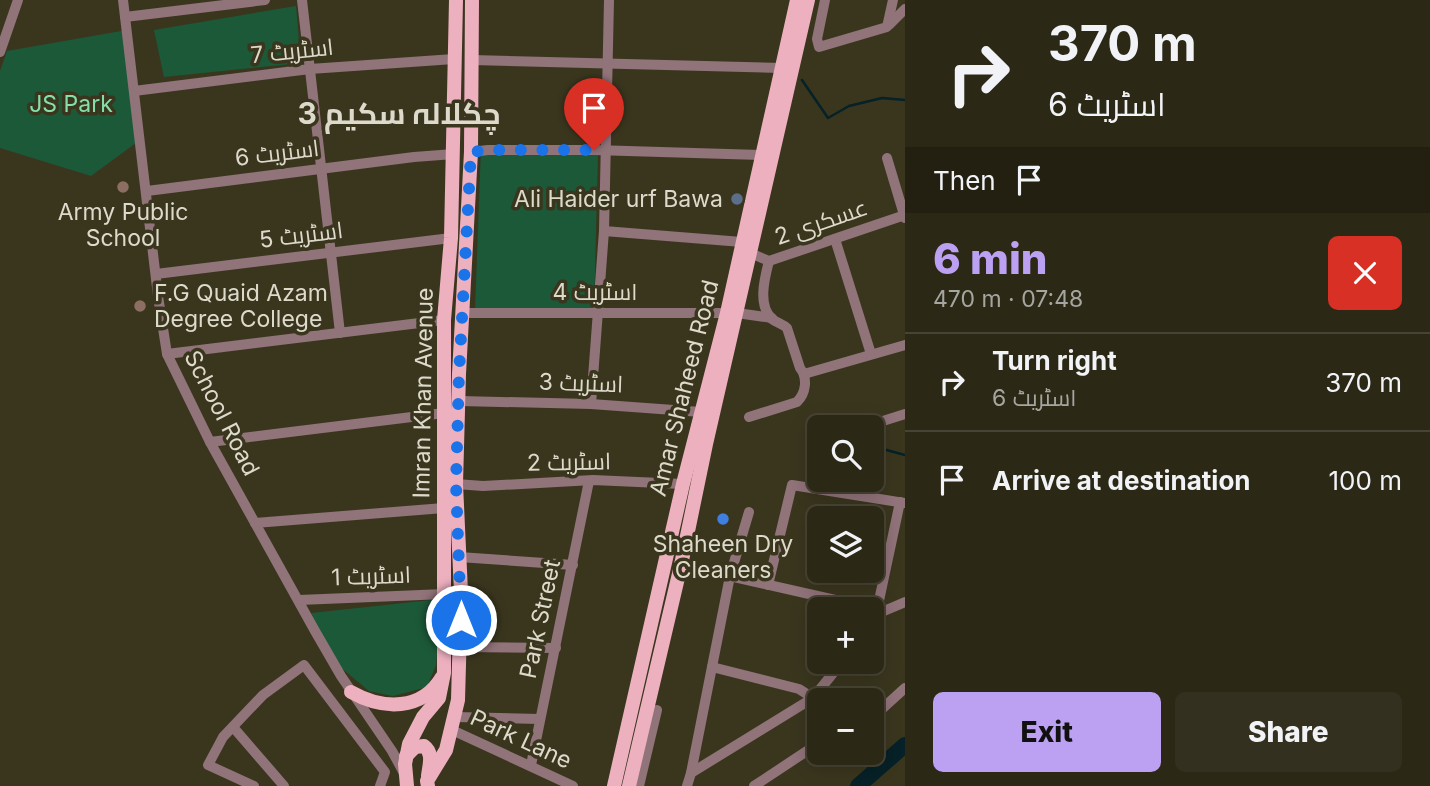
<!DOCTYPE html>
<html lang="en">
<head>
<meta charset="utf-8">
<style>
  body { margin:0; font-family:Inter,Cairo,sans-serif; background:#34301f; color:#f1f3f6; height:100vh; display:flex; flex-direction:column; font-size:26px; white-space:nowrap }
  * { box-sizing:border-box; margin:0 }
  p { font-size:23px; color:#a6a6a1 }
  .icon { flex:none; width:38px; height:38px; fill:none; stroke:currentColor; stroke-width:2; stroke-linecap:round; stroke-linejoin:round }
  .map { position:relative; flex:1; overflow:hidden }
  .sheet { display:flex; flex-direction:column; background:#2c2816; width:525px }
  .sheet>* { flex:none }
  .guide { background:#2c2816; color:#f1f3f6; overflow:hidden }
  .controls { position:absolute; left:807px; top:415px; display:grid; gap:14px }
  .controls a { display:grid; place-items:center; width:77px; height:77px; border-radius:10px; background:#2c2816; box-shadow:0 4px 18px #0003,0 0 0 2px #484435; font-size:35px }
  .pin { position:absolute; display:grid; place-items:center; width:60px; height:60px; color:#fff; margin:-72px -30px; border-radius:50% 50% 50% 0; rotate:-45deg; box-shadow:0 0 7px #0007 }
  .pin .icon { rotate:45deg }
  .me { position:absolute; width:77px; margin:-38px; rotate:0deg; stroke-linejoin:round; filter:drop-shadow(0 0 5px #0008) }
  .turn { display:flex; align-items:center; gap:24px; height:147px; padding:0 28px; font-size:32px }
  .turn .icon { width:91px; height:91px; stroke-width:2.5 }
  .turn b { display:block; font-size:49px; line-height:60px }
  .then { display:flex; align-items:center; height:66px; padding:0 28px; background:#0003; gap:14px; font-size:26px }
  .round { display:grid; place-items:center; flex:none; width:74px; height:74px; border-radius:10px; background:#34301f }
  .head { display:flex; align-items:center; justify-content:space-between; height:119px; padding:0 28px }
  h1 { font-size:42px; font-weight:800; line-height:52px; color:#bca0f2 }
  .primary-button { display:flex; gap:14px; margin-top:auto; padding:14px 28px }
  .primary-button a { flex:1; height:80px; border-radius:10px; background:#bca0f2; color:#111; font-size:28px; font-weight:800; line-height:80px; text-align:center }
  .primary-button a+a { background:#34301f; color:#f1f3f6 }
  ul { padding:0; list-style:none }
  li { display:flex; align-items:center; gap:21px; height:98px; padding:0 28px; border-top:2px solid #484435 }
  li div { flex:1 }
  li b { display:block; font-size:26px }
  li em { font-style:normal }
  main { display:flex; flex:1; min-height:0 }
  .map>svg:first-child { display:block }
  .green { fill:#1c5939 }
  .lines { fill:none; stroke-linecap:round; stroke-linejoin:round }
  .stream { stroke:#062127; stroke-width:2.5 }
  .river { stroke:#062127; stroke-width:16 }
  .minor { stroke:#91737a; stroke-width:10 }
  .major { stroke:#edb0bf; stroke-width:14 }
  .route { stroke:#1a73e8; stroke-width:12; stroke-dasharray:0 21.6 }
  .education-dot { fill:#8d6e63; stroke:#3a361e; stroke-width:2.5 }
  .service-dot { fill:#5c6f8a; stroke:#3a361e; stroke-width:2.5 }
  .shop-dot { fill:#3f7fe0; stroke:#3a361e; stroke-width:2.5 }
  .labels { text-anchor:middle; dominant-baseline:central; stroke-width:7; stroke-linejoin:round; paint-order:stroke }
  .street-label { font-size:23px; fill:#dddacc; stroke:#3a361e }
  .park-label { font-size:23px; fill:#84dfaa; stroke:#3a361e }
  .poi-label { font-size:23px; fill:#dddacc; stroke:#3a361e }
  .district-label { font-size:30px; font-weight:bold; fill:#dddacc; stroke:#3a361e }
</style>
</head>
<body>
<main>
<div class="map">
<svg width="905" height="786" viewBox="0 0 905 786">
  <rect width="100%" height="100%" fill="#3a361e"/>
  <g class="green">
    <path d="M 296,6 L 301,63 L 164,77 L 154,30 Z"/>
    <path d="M 127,30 L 140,140 L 91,176 L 0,148 L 0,71 L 7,51 Z"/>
    <path d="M 481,148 L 598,152 L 594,310 L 475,311 Z"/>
    <path d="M 441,599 L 436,665 L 427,687 L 393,696 L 369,691 L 333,661 L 311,613 Z"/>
  </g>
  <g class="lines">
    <g class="stream">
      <path d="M 802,80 L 828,118 L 849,106 L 882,98 L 905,100"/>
      <path d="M 872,446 L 905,455"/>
    </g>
    <path class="river" d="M 858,786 L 905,745"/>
    <g class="minor">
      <path d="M 123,0 L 158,296 L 167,354 L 210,442 L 315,631 L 341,676 L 392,751 L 405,775"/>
      <path d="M 302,0 L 340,333"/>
      <path d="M 825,0 L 817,39 L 819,47 L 887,27 L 893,0"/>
      <path d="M 125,17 L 265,0"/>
      <path d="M 889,25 L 905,9"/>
      <path d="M 0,52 L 18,0"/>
      <path d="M 472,60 L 782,68"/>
      <path d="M 134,91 L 310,69 L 454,59"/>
      <path d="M 471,152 L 488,150 L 594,150 L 761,155"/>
      <path d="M 887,158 L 905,218"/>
      <path d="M 147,191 L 414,157 L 454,154"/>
      <path d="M 604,231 L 742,242"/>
      <path d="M 835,239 L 871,354"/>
      <path d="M 750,253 L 769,261 L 905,215"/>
      <path d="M 156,274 L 451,238"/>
      <path d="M 463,313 L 727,313"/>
      <path d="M 737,313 L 772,318"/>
      <path d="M 167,354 L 444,320"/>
      <path d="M 804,374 L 905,345"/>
      <path d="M 460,401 L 591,404 L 701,412"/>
      <path d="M 591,404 L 604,231 L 609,0"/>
      <path d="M 749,417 L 797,402 C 806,393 808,378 800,368 L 787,328 C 783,324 777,323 772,319 C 757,305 765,277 769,261"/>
      <path d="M 867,426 L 905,414"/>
      <path d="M 210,442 L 444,413"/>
      <path d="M 456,484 L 483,486 L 593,480 L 683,484"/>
      <path d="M 255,523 L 444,508"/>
      <path d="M 459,557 L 573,565"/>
      <path d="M 681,565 L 884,611 L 905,602"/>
      <path d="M 768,585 L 792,485 L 905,503"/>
      <path d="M 299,600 L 445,594"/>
      <path d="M 872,623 L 877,610 L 900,502"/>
      <path d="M 461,647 L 556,648"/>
      <path d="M 712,667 L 799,689 L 813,698 L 819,710"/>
      <path d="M 455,717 L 540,719"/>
      <path d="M 872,718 L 905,688"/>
      <path d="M 233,727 L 284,786"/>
      <path d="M 452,730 L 573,786"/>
      <path d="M 531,765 L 589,481"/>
      <path d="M 691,773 L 813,698 L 842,662"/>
      <path d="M 254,786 L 208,765 L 223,737 L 263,695 L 304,665 L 385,772 L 380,786"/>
      <path d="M 639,786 L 657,710"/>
      <path d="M 687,786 L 691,773 L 730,576 L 749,512"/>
      <path d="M 754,786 L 819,743"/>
    </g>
    <g class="major">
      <path d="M 351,692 C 383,710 422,711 442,677"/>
      <path d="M 406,756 L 415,747 L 424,746 C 434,753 429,766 428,776"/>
      <path d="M 407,786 L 405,764 L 409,744 L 423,717 L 439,698 L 444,673 L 444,320 L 451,238 L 456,0"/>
      <path d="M 428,786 L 427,781 L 446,750 L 458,700 L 461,592 L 456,484 L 459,374 L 471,152 L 472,0"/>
      <path d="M 614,786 L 683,484 L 727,313 L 797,0"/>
      <path d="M 629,786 L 681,565 L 706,444 L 808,0"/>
    </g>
  </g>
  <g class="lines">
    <path class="route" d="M 461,620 L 456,484 L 459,374 L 471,152 L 488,150 L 594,150"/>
  </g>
  <g class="education-dot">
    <circle cx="123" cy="187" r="7"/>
    <circle cx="140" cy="306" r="7"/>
  </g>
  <circle class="service-dot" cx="737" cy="199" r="7"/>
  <circle class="shop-dot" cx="723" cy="519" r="7"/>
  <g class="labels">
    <g class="street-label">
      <text transform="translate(292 51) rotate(-6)">اسٹریٹ 7</text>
      <text transform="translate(277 153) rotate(-7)">اسٹریٹ 6</text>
      <text transform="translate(821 222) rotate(-19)">عسکری 2</text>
      <text transform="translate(301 235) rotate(-7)">اسٹریٹ 5</text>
      <text x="595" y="292">اسٹریٹ 4</text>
      <text transform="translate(581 383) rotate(2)">اسٹریٹ 3</text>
      <text transform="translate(684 388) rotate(-76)">Amar Shaheed Road</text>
      <text transform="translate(423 393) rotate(-89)">Imran Khan Avenue</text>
      <text transform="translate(222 413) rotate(63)">School Road</text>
      <text transform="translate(569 462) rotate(-1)">اسٹریٹ 2</text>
      <text transform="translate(371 576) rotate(-2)">اسٹریٹ 1</text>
      <text transform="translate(540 619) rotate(-78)">Park Street</text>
      <text transform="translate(521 739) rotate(25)">Park Lane</text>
    </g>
    <g class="park-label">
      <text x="71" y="104">JS Park</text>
    </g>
    <g class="poi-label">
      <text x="723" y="199" text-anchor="end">Ali Haider urf Bawa</text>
      <text x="123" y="212">Army Public<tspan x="123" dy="26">School</tspan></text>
      <text x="154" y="293" text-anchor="start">F.G Quaid Azam<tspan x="154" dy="26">Degree College</tspan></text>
      <text x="723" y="544">Shaheen Dry<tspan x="723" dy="26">Cleaners</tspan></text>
    </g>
    <g class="district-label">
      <text x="399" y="113">چکلالہ سکیم 3</text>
    </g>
  </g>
</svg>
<div class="controls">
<a><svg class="icon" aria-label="search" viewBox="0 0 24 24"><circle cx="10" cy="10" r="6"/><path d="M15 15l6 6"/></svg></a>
<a><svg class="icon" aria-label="layers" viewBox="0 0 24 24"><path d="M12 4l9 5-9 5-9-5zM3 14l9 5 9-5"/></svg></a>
<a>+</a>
<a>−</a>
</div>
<div class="pin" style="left:594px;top:150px;background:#d93025"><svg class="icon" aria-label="arrive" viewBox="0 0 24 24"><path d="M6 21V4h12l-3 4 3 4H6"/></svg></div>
<svg class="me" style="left:461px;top:620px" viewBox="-20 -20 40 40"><circle r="17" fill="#1a73e8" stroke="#fff" stroke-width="3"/><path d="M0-11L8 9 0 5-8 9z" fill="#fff"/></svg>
</div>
<section class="sheet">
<div class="guide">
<div class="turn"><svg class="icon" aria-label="right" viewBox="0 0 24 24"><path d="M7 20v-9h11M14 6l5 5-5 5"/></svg><div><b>370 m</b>اسٹریٹ 6</div></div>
<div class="then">Then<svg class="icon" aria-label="arrive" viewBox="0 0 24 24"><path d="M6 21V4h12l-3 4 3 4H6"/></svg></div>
</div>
<div class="head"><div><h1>6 min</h1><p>470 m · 07:48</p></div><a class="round" style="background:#d93025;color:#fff"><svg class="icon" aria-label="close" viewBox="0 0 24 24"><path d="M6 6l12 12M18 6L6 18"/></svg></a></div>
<ul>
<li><svg class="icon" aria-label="right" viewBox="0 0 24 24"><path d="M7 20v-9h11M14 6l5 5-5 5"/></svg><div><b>Turn right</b><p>اسٹریٹ 6</p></div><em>370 m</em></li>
<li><svg class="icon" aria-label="arrive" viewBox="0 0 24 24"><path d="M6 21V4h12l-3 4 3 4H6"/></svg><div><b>Arrive at destination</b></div><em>100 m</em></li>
</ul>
<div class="primary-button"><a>Exit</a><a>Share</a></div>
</section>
</main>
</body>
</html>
